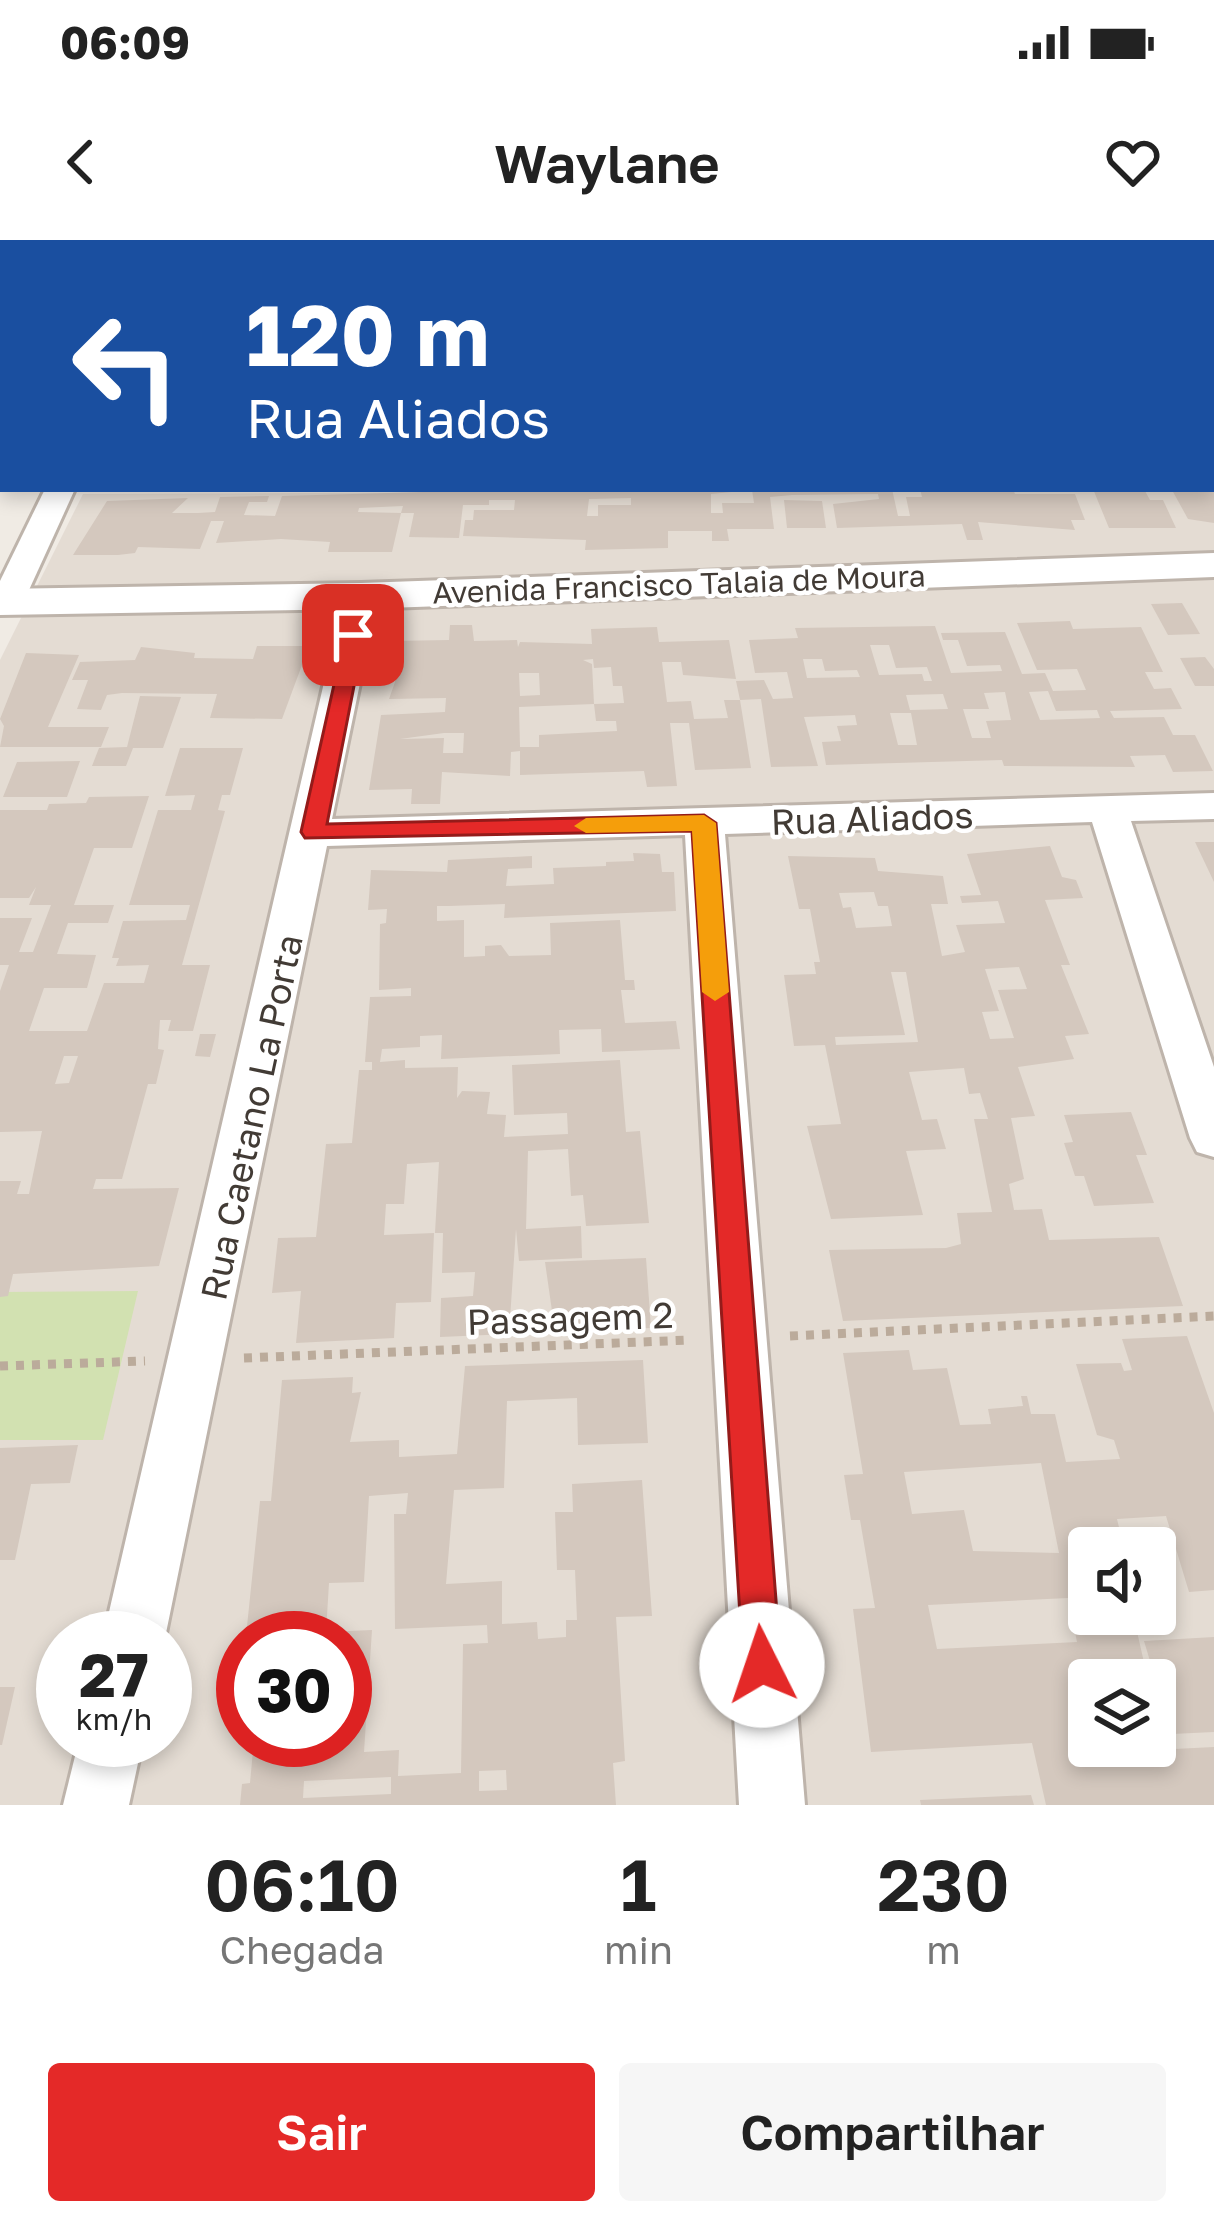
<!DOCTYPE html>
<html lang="pt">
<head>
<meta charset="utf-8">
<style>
  body { margin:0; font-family:"Golos Text",sans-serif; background:#f6f6f6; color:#222; height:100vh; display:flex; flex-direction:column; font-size:45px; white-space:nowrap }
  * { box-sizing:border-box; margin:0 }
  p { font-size:39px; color:#767676 }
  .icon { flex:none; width:66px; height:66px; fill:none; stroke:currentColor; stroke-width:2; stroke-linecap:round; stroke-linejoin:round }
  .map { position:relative; height:1565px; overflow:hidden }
  .sheet { display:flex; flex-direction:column; background:#fff; flex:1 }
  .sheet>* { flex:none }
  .banner { position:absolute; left:0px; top:0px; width:1215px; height:252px; box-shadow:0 6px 18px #0003; background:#1a4fa0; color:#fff; overflow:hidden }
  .controls { position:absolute; left:1068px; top:1287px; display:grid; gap:24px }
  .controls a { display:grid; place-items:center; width:108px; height:108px; border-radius:12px; background:#fff; box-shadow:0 6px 18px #0003; font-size:60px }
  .speed { position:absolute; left:36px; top:1371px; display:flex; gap:24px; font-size:60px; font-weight:700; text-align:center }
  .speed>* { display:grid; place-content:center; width:156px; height:156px; border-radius:50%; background:#fff; box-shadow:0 6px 18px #0003; line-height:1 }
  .speed small { font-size:30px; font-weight:400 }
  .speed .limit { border:18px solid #d22; background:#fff; color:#111 }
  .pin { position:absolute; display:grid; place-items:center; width:102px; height:102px; color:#fff; margin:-51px; border-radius:24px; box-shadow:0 6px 18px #0006 }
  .me { position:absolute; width:132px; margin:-66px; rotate:356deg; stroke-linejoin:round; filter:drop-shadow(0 0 9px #0008) }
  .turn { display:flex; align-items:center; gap:42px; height:252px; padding:0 48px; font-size:54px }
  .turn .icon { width:156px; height:156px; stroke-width:2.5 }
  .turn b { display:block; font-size:84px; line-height:102px }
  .eta { display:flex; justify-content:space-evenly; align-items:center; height:204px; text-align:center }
  .eta b { font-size:72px; font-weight:600; line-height:84px }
  .primary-button { display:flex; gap:24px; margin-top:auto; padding:24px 48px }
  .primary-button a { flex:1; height:138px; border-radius:12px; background:#e42928; color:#fff; font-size:48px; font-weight:600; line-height:138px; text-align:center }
  .primary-button a+a { background:#f6f6f6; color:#222 }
  .status { display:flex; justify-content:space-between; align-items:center; height:84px; padding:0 60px; background:#fff; direction:ltr }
  .status svg { height:33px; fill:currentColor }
  header { display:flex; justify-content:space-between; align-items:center; height:156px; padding:0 48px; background:#fff; font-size:54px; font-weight:600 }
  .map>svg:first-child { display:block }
  .residential { fill:#e4dcd3; fill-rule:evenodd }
  .green { fill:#d2e1b1 }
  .building { fill:#d4c8be; fill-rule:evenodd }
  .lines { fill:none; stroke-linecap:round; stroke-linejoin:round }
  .service-casing { stroke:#beb4ab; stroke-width:6 }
  .minor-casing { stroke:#beb4ab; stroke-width:6 }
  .tertiary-casing { stroke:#beb4ab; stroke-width:6 }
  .path { stroke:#bbab9b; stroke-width:9; stroke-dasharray:8 8; stroke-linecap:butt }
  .service { fill:#fff; fill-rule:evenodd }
  .minor { fill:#fff; fill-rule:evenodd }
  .tertiary { fill:#fff; fill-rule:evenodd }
  .route { fill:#e42928; stroke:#941b1a; stroke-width:3 }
  .slow { fill:#f59e0b }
  .labels { text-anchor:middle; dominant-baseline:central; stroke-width:9; stroke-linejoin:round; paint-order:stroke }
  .far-street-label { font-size:30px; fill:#423b35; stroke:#fff }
  .street-label { font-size:36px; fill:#423b35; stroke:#fff }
</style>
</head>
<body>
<div class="status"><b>06:09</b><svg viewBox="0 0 49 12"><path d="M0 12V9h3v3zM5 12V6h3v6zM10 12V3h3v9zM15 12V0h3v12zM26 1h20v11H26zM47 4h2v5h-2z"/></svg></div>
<header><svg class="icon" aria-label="back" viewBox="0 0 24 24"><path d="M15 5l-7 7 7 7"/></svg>Waylane<svg class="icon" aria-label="heart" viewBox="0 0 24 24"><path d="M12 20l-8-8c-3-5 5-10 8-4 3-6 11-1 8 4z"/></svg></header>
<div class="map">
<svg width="1214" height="1565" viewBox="0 0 1214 1565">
  <rect width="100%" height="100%" fill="#f0ebe4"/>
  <path class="residential" d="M 1214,221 L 1214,1565 L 0,1565 L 0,420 L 83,254 L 1212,249 ZM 1089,1308 L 1155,1308 L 1155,1374 L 1089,1374 ZM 63,1398 L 165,1398 L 165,1500 L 63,1500 ZM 243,1398 L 345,1398 L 345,1500 L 243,1500 ZM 1089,1440 L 1155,1440 L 1155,1506 L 1089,1506 Z"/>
  <path class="green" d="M 138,1051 L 103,1200 L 0,1200 L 0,1052 Z"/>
  <g class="building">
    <path d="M 530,249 L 892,249 L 898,276 L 910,276 L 906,257 L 922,257 L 920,249 L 1013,249 L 1015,254 L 1075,254 L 1085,280 L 1071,280 L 1075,290 L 978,282 L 983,300 L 967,300 L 962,284 L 837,288 L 833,264 L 879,259 L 878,254 L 792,255 L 770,257 L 774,289 L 727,289 L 729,301 L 712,301 L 712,291 L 668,291 L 668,308 L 585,310 L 586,300 L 463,296 L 465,280 L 473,280 L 474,270 L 514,270 L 515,260 L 489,260 L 489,265 L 463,265 L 459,298 L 409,297 L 414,273 L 401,273 L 403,266 L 359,268 L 358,272 L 401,273 L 392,312 L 328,312 L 330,302 L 281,299 L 216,303 L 224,281 L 211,281 L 200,309 L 138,307 L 135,313 L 118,315 L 73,315 L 107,261 L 188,258 L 172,273 L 198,273 L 215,272 L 220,257 L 269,256 L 267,262 L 249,262 L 244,275 L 275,276 L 282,256 ZM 752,250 L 754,263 L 722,263 L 723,273 L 711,273 L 711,254 ZM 631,258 L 631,265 L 598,265 L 598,276 L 587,276 L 589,259 Z"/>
    <path d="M 1093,249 L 1145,251 L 1150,260 L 1163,260 L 1176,288 L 1109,288 Z"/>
    <path d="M 1214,249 L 1214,283 L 1188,279 L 1172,250 Z"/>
    <path d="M 784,260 L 822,261 L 826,288 L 787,288 Z"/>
    <path d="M 1182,363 L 1200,394 L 1168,395 L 1151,364 Z"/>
    <path d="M 1070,381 L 1073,389 L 1141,387 L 1163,432 L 1145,432 L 1154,449 L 1171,448 L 1182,469 L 1110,471 L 1114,478 L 1164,477 L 1173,495 L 1195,495 L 1213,531 L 1173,532 L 1165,515 L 1130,516 L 1135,527 L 1004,526 L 1002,520 L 826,525 L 822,502 L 841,501 L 837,486 L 857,485 L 855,475 L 804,477 L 818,526 L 771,527 L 761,459 L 740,460 L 751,528 L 695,530 L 689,483 L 670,483 L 677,546 L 647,547 L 644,531 L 520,535 L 520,511 L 511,512 L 510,536 L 442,532 L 440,564 L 411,564 L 412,549 L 369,550 L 381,475 L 445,472 L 446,458 L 389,459 L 395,442 L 394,401 L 449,400 L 450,385 L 472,385 L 474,401 L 517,400 L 518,407 L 520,402 L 592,404 L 591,389 L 657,387 L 659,402 L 729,400 L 736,439 L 683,435 L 681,422 L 662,422 L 667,462 L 691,461 L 694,479 L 728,478 L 724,460 L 740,460 L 736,441 L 764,440 L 773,459 L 793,458 L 787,432 L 755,433 L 749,400 L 798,398 L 795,388 L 935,386 L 951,433 L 1002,431 L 1000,425 L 967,426 L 958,400 L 943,400 L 941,393 L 1005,392 L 1022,434 L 1045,433 L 1053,451 L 1086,450 L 1077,429 L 1037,430 L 1017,383 ZM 870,405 L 889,405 L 896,428 L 927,427 L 932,441 L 924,441 L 922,434 L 879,435 ZM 593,419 L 594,428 L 611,427 L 613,446 L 622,446 L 624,463 L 594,464 L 592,424 L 583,420 ZM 803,419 L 822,419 L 825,431 L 857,430 L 860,437 L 807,438 ZM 519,433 L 539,433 L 540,455 L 520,456 ZM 1048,451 L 1056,471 L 1097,470 L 1100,478 L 1040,480 L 1029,452 ZM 1005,452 L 1011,480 L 986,481 L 991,498 L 972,498 L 963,469 L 989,469 L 984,453 ZM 943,454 L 948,469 L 910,470 L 906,455 ZM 594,464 L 596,481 L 616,481 L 617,491 L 539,495 L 539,507 L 520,507 L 519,467 ZM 890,473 L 911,473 L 917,505 L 898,505 ZM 444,493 L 464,493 L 463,513 L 443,513 L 444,498 L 400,499 Z"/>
    <path d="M 257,406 L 309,406 L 282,479 L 210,478 L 217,454 L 122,453 L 107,455 L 101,470 L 77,469 L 88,440 L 72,440 L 80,422 L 135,420 L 141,407 L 195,413 L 194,418 L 253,419 Z"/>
    <path d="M 26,413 L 79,415 L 48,487 L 109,487 L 101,507 L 0,507 L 4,486 L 0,479 Z"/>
    <path d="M 1205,417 L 1214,429 L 1214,446 L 1195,446 L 1180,418 Z"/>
    <path d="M 140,456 L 181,457 L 163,508 L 133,508 L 126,526 L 92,526 L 99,508 L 127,507 Z"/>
    <path d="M 180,508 L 243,508 L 230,555 L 222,555 L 218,570 L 225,571 L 182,725 L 210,725 L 193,791 L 168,791 L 171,780 L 160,780 L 158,809 L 164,810 L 156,844 L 148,844 L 122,939 L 96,939 L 93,949 L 179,948 L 159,1026 L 13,1034 L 8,1056 L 0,1057 L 0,941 L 21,941 L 17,954 L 29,954 L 42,891 L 0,892 L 0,751 L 9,725 L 0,725 L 0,678 L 32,678 L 19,712 L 33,712 L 51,665 L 29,665 L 36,647 L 29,658 L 0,658 L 0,570 L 47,570 L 49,564 L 86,563 L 89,557 L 149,556 L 132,608 L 94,608 L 74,665 L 114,665 L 108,683 L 68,683 L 57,714 L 96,715 L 87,748 L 44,748 L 29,791 L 87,791 L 104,743 L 144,743 L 149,725 L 116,726 L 119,718 L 112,718 L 123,681 L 186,680 L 190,665 L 129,665 L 158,570 L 191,570 L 195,555 L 165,556 ZM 64,816 L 78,816 L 69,843 L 55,844 Z"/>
    <path d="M 80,521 L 67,557 L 3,557 L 17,522 Z"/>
    <path d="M 1195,602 L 1214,602 L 1214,642 Z"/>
    <path d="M 1050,606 L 1062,637 L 1076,640 L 1083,658 L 1045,660 L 1070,725 L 1061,725 L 1089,794 L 1065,796 L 1074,819 L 1018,827 L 1035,876 L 1011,878 L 1024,939 L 1009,944 L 1014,970 L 1042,969 L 1049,1000 L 1159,997 L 1183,1066 L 843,1081 L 829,1010 L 946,1008 L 961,1004 L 957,973 L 992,972 L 974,879 L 988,879 L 980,853 L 969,854 L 964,828 L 909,832 L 922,880 L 937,879 L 946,909 L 906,911 L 923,975 L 831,979 L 807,886 L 841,884 L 825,805 L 794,806 L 784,735 L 816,734 L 814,722 L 820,722 L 810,669 L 799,669 L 788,616 L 875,618 L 878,631 L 943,636 L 948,664 L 931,664 L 942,716 L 965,712 L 956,685 L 1005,683 L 998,661 L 962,663 L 960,656 L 981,655 L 967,614 ZM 874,652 L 878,666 L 888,666 L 892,686 L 856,688 L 851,667 L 843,668 L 839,653 ZM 1019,727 L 1027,749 L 998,750 L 1014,798 L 990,799 L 982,772 L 999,771 L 985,729 ZM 891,732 L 906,732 L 918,802 L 836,805 L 835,797 L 905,795 Z"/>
    <path d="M 633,613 L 660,614 L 662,632 L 674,632 L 676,671 L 504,678 L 505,664 L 449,666 L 437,666 L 437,681 L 464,680 L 464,717 L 485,716 L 485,706 L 501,705 L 509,716 L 551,715 L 550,683 L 620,680 L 625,740 L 634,740 L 635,750 L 621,750 L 625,783 L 676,781 L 680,809 L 602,812 L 601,789 L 559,790 L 560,814 L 441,819 L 442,795 L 420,796 L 420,807 L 382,809 L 380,822 L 405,820 L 405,828 L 458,827 L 457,858 L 462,851 L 490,852 L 487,874 L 506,875 L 504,897 L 568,894 L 567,873 L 514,875 L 512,825 L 620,820 L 626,892 L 640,891 L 649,983 L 586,986 L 583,955 L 571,956 L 568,909 L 528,911 L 526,989 L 581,986 L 582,1018 L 519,1021 L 516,989 L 509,1094 L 440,1097 L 441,1058 L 473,1056 L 475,1032 L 442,1033 L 443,993 L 435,993 L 439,922 L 407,924 L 404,964 L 386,964 L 384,995 L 434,993 L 431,1062 L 396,1063 L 394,1098 L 296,1103 L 301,1051 L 272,1053 L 278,998 L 316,997 L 326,904 L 352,903 L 359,830 L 372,830 L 372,822 L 365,822 L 370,757 L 411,756 L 411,748 L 379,750 L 380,684 L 386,683 L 387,669 L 368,670 L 371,630 L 447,632 L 448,620 L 532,616 L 532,628 L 508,629 L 506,646 L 554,644 L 553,628 L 606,626 L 606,622 L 634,621 Z"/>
    <path d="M 200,794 L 216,794 L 210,817 L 195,816 Z"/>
    <path d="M 1131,872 L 1147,915 L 1136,915 L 1154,963 L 1094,966 L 1084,936 L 1075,936 L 1064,903 L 1073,902 L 1064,875 Z"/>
    <path d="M 646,1018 L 651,1088 L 555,1092 L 545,1022 Z"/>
    <path d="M 1187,1096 L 1214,1173 L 1214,1350 L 1189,1352 L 1166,1276 L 1117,1279 L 1124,1308 L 1089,1308 L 1089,1374 L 1133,1374 L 1148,1440 L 1089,1440 L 1089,1506 L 1155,1506 L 1157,1480 L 1161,1496 L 1170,1494 L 1174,1509 L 1214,1507 L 1214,1565 L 1046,1565 L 1032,1503 L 871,1512 L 853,1369 L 875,1368 L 860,1280 L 851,1280 L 844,1235 L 863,1234 L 843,1113 L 909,1110 L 913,1130 L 947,1128 L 960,1185 L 991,1184 L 988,1169 L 1023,1166 L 1021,1156 L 1027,1156 L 1031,1174 L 1055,1174 L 1066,1222 L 1120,1219 L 1114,1200 L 1097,1195 L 1076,1124 L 1121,1123 L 1124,1131 L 1132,1130 L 1122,1099 ZM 1041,1223 L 1059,1313 L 973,1311 L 964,1270 L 912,1274 L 904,1232 ZM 1068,1358 L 1077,1402 L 937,1409 L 928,1365 Z"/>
    <path d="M 643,1120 L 648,1203 L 578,1205 L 577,1158 L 507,1161 L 504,1248 L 454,1250 L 446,1344 L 502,1341 L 502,1384 L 537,1382 L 538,1399 L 566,1397 L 566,1380 L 577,1380 L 575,1330 L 557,1330 L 555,1272 L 573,1272 L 572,1244 L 642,1240 L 652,1376 L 616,1377 L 625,1521 L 613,1523 L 616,1565 L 240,1565 L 242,1544 L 250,1543 L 254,1500 L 345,1500 L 345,1398 L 246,1396 L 260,1261 L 271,1261 L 282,1140 L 353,1137 L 352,1153 L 361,1152 L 350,1202 L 399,1200 L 399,1217 L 457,1214 L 465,1126 ZM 408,1253 L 406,1274 L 394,1274 L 395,1389 L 487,1385 L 488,1403 L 463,1404 L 461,1533 L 398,1536 L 399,1510 L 364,1512 L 372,1390 L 326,1392 L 329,1343 L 364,1342 L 369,1256 ZM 506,1530 L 507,1550 L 479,1551 L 479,1531 ZM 391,1537 L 391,1554 L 303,1558 L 304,1541 Z"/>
    <path d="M 78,1205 L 70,1243 L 31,1244 L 15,1320 L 0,1320 L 0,1208 Z"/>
    <path d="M 1214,1397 L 1214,1492 L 1172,1494 L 1144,1401 Z"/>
    <path d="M 0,1447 L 15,1447 L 2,1505 L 0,1505 Z"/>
    <path d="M 1031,1555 L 1034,1565 L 921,1565 L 920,1560 Z"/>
  </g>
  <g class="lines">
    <g class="service-casing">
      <g id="service">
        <path d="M 3,97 L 3,108 L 0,109 L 0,98 Z"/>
        <path d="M 0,149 L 3,150 L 3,165 L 0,164 Z"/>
      </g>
    </g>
    <g class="minor-casing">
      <g id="minor">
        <rect x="649" y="0" width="24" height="3"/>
        <path d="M 970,0 L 994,0 L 995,3 L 971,3 Z"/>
        <path d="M 1077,0 L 1101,0 L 1102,3 L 1078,3 Z"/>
        <rect x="1212" y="19" width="2" height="14"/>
        <path d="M 3,182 L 3,201 L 0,202 L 0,183 Z"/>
        <path d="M 45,249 L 75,249 L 24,361 L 19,368 L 0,369 L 0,341 Z"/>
        <path d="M 361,346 L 378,356 L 332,579 L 1214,553 L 1214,579 L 1131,581 L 1214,827 L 1214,917 L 1197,912 L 1190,898 L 1092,582 L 725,594 L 805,1565 L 739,1565 L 685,595 L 327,606 L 165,1398 L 103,1398 L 344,356 Z"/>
        <path d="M 79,1500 L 143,1500 L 129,1565 L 63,1565 Z"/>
      </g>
    </g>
    <g class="tertiary-casing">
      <path id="tertiary" d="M 1214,313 L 1214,337 L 361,369 L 0,375 L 0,349 L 361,343 Z"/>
    </g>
    <g class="path">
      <path d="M 790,1096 L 1214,1076"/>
      <path d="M 244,1118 L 691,1100"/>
      <path d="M 0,1126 L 145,1121"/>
    </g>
    <use href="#service" class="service"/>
    <use href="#minor" class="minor"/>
    <use href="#tertiary" class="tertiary"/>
  </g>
  <path class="route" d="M 346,391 L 364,395 L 327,584 L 704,575 L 716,583 L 781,1425 L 775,1438 L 762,1444 L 749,1438 L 743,1425 L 692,591 L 305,598 L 301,592 Z"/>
  <path class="slow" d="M 704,575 L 716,583 L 729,752 L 715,761 L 702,752 L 692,591 L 586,593 L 574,586 L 586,578 Z"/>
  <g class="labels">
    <g class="far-street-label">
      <text transform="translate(679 344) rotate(-2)">Avenida Francisco Talaia de Moura</text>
    </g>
    <g class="street-label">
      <text transform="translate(872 578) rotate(-2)">Rua Aliados</text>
      <text transform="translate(251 877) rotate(-78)">Rua Caetano La Porta</text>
      <text transform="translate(570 1078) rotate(-2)">Passagem 2</text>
    </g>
  </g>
</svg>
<div class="controls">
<a><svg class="icon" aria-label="sound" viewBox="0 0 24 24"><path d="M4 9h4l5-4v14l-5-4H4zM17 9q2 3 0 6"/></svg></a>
<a><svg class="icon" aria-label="layers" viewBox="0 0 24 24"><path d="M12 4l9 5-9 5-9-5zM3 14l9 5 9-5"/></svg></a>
</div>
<div class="speed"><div>27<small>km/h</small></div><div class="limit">30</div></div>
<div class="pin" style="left:353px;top:395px;background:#d93025"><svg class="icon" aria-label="arrive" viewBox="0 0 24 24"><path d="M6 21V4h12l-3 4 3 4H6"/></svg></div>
<svg class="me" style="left:762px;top:1425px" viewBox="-20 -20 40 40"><circle r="19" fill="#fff"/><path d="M0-13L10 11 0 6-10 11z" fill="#e42928"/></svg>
<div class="banner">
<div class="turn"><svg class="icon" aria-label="left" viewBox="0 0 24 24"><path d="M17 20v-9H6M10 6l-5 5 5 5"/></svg><div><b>120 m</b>Rua Aliados</div></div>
</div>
</div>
<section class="sheet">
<div class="eta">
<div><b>06:10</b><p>Chegada</p></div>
<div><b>1</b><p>min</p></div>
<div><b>230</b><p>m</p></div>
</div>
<div class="primary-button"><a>Sair</a><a>Compartilhar</a></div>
</section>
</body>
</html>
